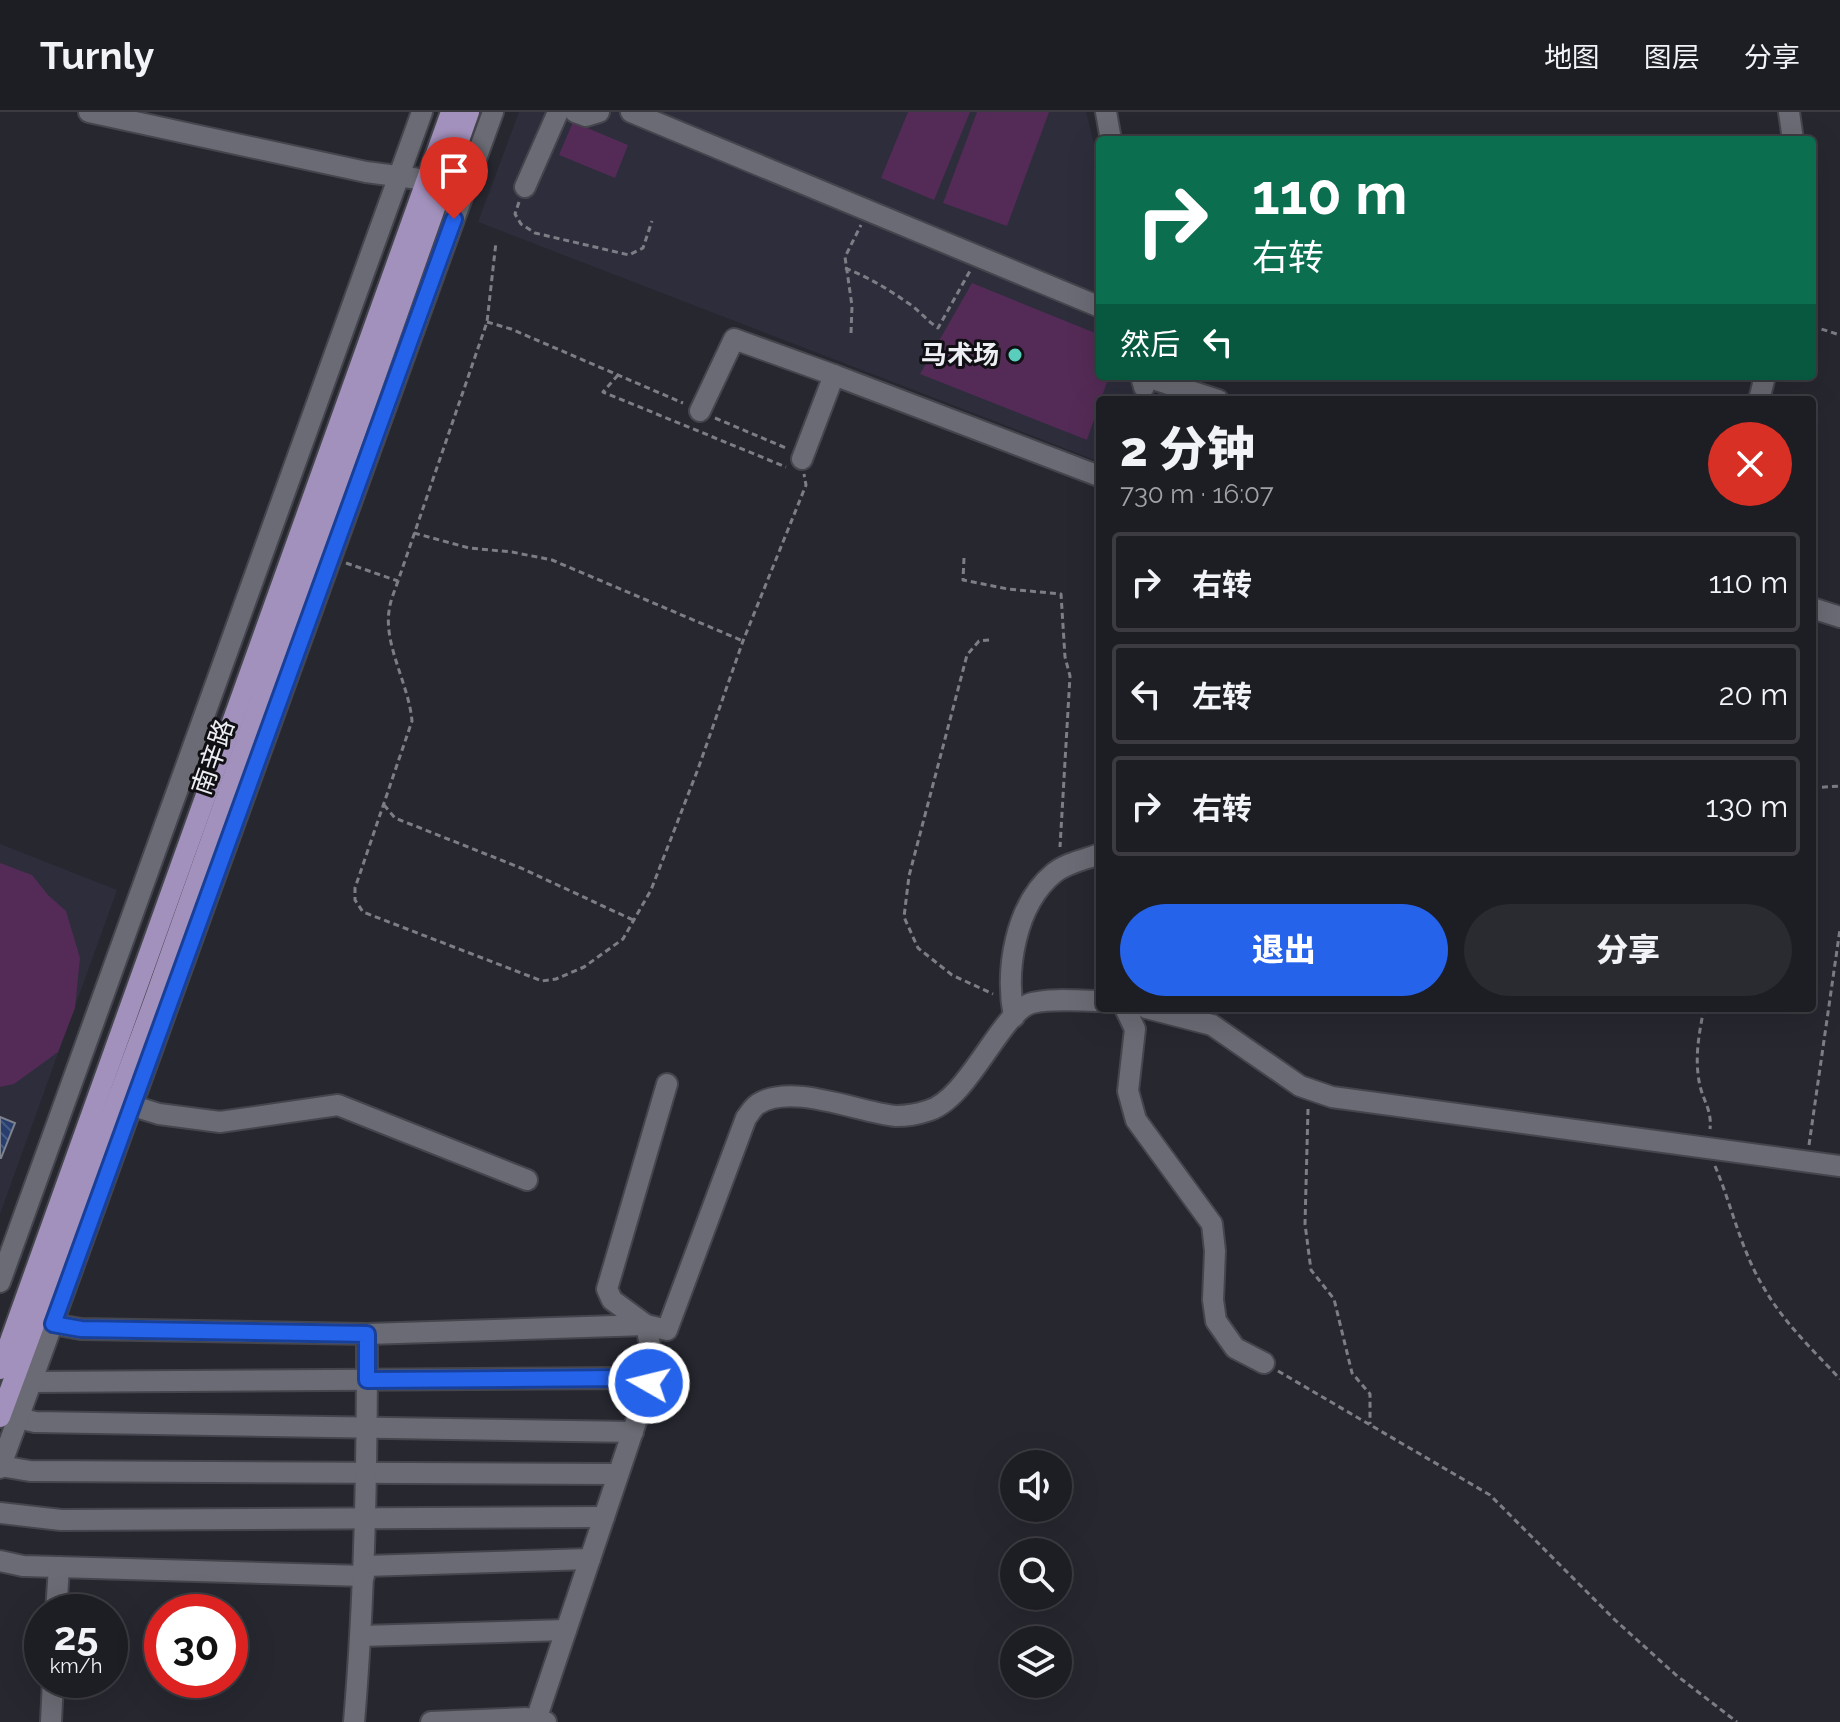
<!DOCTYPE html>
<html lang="zh">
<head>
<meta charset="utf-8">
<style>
  body { margin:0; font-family:Raleway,"Noto Sans SC",sans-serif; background:#2a2a31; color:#f1f3f6; height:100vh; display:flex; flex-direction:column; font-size:30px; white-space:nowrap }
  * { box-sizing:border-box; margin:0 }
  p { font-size:26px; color:#a0a2a6 }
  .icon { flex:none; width:44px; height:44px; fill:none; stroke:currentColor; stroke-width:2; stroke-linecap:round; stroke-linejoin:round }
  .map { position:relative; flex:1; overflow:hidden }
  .side { position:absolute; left:1096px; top:284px; width:720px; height:616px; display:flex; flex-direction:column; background:#1d1d24; border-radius:8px; box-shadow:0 8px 32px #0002,0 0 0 2px #3b3b41 }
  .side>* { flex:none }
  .top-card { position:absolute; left:1096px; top:24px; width:720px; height:244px; border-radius:8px; box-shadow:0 8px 32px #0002,0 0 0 2px #3b3b41; background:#0b6e4f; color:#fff; overflow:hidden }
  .tools { position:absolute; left:1000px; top:1338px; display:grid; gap:16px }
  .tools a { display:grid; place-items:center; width:72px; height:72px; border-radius:50%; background:#1d1d24; box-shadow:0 8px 32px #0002,0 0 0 2px #3b3b41; font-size:40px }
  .speed { position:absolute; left:24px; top:1482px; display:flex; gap:16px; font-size:40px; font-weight:700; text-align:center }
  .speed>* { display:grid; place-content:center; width:104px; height:104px; border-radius:50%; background:#1d1d24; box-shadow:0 8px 32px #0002,0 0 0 2px #3b3b41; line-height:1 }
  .speed small { font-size:20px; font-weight:400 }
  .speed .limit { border:12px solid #d22; background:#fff; color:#111 }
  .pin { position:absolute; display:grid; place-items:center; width:68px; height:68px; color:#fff; margin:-82px -34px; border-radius:50% 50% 50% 0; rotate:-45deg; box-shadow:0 0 8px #0007 }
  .pin .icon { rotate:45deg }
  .me { position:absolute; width:88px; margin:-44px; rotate:278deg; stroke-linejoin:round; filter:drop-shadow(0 0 6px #0008) }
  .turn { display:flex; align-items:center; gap:28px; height:168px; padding:0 24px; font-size:36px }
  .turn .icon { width:104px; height:104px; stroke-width:2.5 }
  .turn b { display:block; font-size:56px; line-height:68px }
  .then { display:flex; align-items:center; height:76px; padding:0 24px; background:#0003; gap:16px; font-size:30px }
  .round { display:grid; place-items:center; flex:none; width:84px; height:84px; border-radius:42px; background:#2a2a31 }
  .summary { display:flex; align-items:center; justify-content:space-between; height:136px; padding:0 24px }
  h1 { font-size:48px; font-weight:800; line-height:60px }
  .cta { display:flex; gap:16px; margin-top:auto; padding:16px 24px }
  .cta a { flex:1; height:92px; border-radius:48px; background:#2563eb; color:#fff; font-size:32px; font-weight:800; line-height:92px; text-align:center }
  .cta a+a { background:#2a2a31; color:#f1f3f6 }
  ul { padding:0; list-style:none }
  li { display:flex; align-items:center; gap:24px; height:100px; margin:0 16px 12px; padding:0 8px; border:4px solid #3b3b41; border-radius:8px }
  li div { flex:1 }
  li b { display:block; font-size:30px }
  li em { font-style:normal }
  header { display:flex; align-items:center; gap:48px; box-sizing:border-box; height:112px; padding:0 40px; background:#1d1d24; border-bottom:2px solid #3b3b41 }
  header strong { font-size:38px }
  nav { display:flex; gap:44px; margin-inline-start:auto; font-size:28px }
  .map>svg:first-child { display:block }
  .built { fill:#2d2d3c }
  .garden { fill:#542b56 }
  .building { fill:url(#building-back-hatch); stroke:#7e838d; stroke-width:2 }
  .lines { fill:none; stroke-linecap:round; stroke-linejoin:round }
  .minor-casing { stroke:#45454d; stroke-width:24 }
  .major-casing { stroke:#45454d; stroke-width:24 }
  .path { stroke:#7d7e85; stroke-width:3; stroke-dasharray:6 4; stroke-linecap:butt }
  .minor { stroke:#6b6b75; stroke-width:20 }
  .major { stroke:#a391bd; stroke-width:20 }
  .route-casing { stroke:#184099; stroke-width:20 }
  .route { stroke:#2563eb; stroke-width:14 }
  .poi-dot { fill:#5acebd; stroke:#101014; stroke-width:3 }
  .labels { text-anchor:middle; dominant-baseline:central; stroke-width:6; stroke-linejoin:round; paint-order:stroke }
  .poi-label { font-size:26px; font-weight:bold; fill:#edeef4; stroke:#101014; text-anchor:end }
  .street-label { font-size:26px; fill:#edeef4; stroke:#101014 }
</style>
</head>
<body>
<header>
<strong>Turnly</strong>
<nav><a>地图</a><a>图层</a><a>分享</a></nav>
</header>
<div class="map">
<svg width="1840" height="1610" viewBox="0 0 1840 1610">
  <defs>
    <pattern id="building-back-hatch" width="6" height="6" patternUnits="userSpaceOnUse" patternTransform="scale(2)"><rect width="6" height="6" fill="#273e6f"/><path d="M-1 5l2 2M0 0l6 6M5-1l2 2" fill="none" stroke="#475a84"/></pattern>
  </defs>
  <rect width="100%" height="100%" fill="#272730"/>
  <g class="built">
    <path d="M 519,0 L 1086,0 L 1100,55 L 1100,264 L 1152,264 L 1154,288 L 1100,288 L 1100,350 L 478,110 Z"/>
    <path d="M 0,732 L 117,778 L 0,1102 Z"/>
  </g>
  <g class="garden">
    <path d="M 908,0 L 970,0 L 934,88 L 881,66 Z"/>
    <path d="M 977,0 L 1049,0 L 1007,114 L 943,91 Z"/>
    <path d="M 573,10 L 628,33 L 615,66 L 559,43 Z"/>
    <path d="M 972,171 L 1100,223 L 1100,264 L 1109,264 L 1087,328 L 920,262 Z"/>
    <path d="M 0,751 L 32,763 L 48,783 L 66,799 L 80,846 L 75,896 L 58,940 L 14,972 L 0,975 Z"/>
  </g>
  <path class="building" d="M 0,1005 L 15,1011 L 1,1046 L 0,1046 Z"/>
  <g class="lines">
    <g class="minor-casing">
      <g id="minor">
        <path d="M 89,0 L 366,60 L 427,68"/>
        <path d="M 575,0 L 586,4 L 599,0"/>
        <path d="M 631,0 L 1100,195"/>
        <path d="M 1106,0 L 1111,28"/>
        <path d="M 1789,0 L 1793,28"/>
        <path d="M 525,75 L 558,0"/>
        <path d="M 1141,264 L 1144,275"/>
        <path d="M 1158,264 L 1159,269 L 1218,288"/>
        <path d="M 1759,288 L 1765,264"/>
        <path d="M 700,299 L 734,227 L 834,263"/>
        <path d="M 802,347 L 834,263 L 1099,364"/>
        <path d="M 1812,496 L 1840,505"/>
        <path d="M 1125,896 L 1135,917 L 1128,979 L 1136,1008 L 1212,1112 L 1215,1139 L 1213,1188 L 1216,1209 L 1235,1236 L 1264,1251"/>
        <path d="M 1146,896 L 1212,913 L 1300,974 L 1332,985 L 1840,1054"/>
        <path d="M 1014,905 C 1005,858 1015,793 1054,761 C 1066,751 1086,747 1100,742"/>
        <path d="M 133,994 L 159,1002 L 220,1010 L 338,993 L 527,1068"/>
        <path d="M 0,1170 L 422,0"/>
        <path d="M 53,1212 L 81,1217 L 367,1222 L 646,1213 L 667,1218 L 746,1006 C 750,1001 753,995 758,992 C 792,970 860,1001 896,1004 C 906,1004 918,1002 927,999 C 968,989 1001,899 1032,891 C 1053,886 1079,889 1100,889"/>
        <path d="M 32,1270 L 624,1266 L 649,1271"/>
        <path d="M 18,1306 L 35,1310 L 633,1320"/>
        <path d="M 1,1354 L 30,1359 L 618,1362"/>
        <path d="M 0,1356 L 493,0"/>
        <path d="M 0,1401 L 61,1408 L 604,1405"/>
        <path d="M 0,1449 L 23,1454 L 364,1464"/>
        <path d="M 365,1454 L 590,1447"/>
        <path d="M 56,1500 L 59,1455"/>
        <path d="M 361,1524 L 566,1518"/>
        <path d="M 536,1608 L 649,1271 L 653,1249 L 646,1213 L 612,1188 L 607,1177 L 667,972"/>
        <path d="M 51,1610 L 53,1568"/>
        <path d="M 354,1610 C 365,1481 367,1352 367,1222"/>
        <path d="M 431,1610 L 526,1606 L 546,1610"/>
      </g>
    </g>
    <g class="major-casing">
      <g id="major">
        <path d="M 0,1257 L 451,0"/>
        <path d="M 0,1305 L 154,889 L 469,0"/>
      </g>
    </g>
    <g class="path">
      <path d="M 519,90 L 515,102 L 521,112 L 535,121 L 629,143 L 643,136 L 652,109"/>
      <path d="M 845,156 C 868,165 888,177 908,191 C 919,198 926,208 938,216 L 970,159"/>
      <path d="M 487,210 L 511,217 L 683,291"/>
      <path d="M 1812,214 L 1840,223"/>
      <path d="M 851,221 L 852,194 L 845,145 L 861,113"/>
      <path d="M 618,263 L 603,280 L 786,355"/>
      <path d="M 715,306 L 786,336"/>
      <path d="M 414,421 L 469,436 L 512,440 L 552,448 L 743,529"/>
      <path d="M 964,446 L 963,468 L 1008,477 L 1061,482 L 1065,545 L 1070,564 L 1060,735"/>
      <path d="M 346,451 L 398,469 L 487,210 L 496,130"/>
      <path d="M 398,469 C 395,478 390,489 389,499 C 384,534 409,573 412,609 L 355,776 L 355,788 L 363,800 L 542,869 L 556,867 L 584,855 L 623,827 L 651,778 L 698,657 L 743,529 L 806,373 L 804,362"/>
      <path d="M 989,528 L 979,529 L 967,543 L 909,764 L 904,805 L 918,836 L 952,863 L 993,882"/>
      <path d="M 1812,676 L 1840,674"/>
      <path d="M 384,693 L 395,706 L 521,756 L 633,808"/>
      <path d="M 1704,896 C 1699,922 1694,947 1700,974 C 1704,990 1712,999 1710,1017"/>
      <path d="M 1308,997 L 1305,1112 L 1311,1158 L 1334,1187 L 1352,1261 L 1370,1282 L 1370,1312"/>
      <path d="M 1809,1033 L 1840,817"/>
      <path d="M 1715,1054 C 1732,1094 1741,1139 1764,1176 C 1784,1211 1813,1238 1840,1267"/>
      <path d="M 1278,1259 L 1490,1383 L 1615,1508 L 1676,1563 L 1737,1610"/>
    </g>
    <use href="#minor" class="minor"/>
    <use href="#major" class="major"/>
  </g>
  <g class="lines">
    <g class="route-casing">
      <path id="route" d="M 454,107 L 53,1212 L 81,1217 L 367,1222 L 367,1268 L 624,1266 L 649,1271"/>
    </g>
    <use href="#route" class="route"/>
  </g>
  <circle class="poi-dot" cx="1015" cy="243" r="8"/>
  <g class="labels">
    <g class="poi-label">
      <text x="999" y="243">马术场</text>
    </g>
    <g class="street-label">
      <text transform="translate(213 645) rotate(-71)">南辛路</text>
    </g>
  </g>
</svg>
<div class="tools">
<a><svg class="icon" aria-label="sound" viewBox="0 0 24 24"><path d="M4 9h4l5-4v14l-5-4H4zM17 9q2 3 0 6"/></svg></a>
<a><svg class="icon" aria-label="search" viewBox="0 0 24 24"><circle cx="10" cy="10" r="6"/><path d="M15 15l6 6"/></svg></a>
<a><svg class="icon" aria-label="layers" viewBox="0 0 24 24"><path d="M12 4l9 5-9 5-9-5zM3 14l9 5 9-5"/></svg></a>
</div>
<div class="speed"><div>25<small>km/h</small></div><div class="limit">30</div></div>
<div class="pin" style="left:454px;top:107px;background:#d93025"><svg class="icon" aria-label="arrive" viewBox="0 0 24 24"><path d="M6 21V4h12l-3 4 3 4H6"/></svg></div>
<svg class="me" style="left:649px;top:1271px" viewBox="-20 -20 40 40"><circle r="17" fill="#2563eb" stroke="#fff" stroke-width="3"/><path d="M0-11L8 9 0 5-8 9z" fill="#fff"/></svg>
<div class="top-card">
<div class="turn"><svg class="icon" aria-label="right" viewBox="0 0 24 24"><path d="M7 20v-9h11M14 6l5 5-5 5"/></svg><div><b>110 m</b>右转</div></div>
<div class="then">然后<svg class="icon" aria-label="left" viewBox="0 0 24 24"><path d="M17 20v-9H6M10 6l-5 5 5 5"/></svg></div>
</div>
<section class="side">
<div class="summary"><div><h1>2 分钟</h1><p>730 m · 16:07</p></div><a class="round" style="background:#d93025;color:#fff"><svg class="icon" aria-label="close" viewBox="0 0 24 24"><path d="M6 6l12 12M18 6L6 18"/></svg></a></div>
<ul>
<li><svg class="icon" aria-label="right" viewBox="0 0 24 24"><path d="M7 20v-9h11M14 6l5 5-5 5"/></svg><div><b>右转</b></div><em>110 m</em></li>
<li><svg class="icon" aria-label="left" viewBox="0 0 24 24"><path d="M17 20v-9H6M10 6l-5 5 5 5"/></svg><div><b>左转</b></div><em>20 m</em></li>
<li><svg class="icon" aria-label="right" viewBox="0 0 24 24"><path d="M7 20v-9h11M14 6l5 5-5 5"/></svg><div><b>右转</b></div><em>130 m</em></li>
</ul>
<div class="cta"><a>退出</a><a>分享</a></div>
</section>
</div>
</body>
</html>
